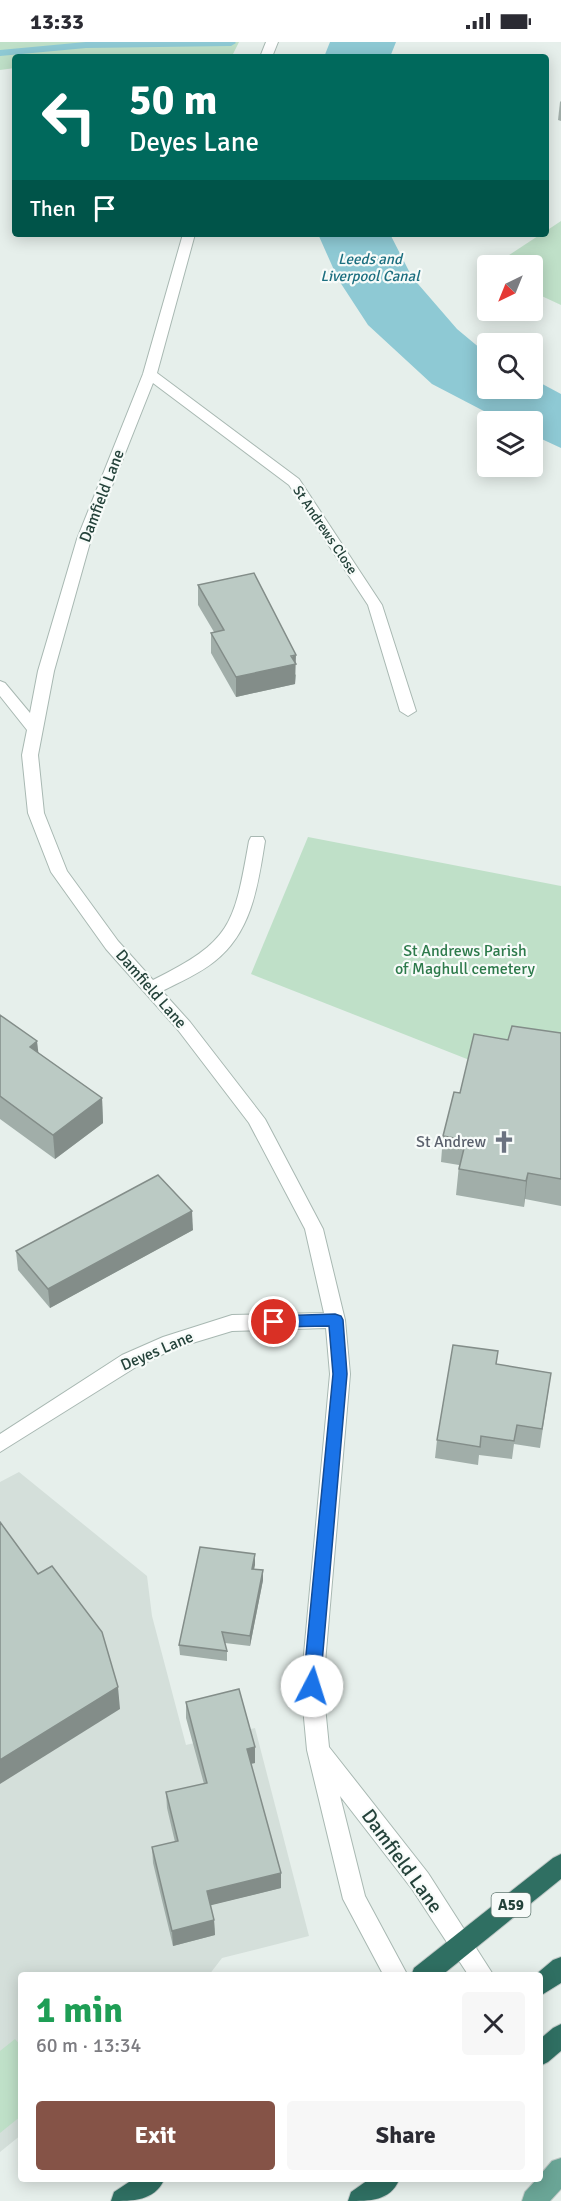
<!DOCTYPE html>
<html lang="en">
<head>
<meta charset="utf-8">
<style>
  body { margin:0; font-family:Signika,sans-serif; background:#f7f7f7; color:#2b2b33; height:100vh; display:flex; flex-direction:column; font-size:22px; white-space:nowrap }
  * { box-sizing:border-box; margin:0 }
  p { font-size:20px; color:#7c7c81 }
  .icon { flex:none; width:33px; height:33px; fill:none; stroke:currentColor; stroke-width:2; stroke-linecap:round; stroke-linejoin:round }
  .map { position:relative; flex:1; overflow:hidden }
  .sheet { position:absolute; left:18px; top:1930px; width:525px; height:210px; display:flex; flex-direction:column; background:#fff; border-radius:6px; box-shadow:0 3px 15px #0003 }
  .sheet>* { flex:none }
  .banner { position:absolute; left:12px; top:12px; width:537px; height:183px; border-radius:6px; box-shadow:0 3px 15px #0003; background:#00695c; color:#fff; overflow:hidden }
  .needle { width:39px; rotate:223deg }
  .tools { position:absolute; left:477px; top:213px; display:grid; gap:12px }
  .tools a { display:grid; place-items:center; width:66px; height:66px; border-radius:6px; background:#fff; box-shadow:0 3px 15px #0003; font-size:30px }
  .pin { position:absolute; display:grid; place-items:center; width:51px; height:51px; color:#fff; margin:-26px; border:3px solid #fff; border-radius:50%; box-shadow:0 2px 6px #0007 }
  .me { position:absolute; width:66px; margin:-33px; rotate:5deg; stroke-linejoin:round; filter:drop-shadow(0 0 4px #0008) }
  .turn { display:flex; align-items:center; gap:21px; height:126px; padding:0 18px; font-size:27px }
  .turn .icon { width:78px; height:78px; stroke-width:2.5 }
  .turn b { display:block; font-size:42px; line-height:51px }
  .then { display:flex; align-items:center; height:57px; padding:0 18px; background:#0003; gap:12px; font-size:22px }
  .round { display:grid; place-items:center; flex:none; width:63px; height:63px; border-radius:6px; background:#f7f7f7 }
  .overview { display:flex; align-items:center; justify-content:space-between; height:102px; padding:0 18px }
  h1 { font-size:36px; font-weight:700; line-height:45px; color:#1e9e55 }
  .action { display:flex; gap:12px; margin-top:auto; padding:12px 18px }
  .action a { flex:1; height:69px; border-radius:6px; background:#855347; color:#fff; font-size:24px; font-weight:700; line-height:69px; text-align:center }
  .action a+a { background:#f7f7f7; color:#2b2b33 }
  .status { display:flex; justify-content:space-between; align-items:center; height:42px; padding:0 30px; background:#fff; direction:ltr }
  .status svg { height:16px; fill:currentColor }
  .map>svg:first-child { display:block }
  .built { fill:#d4dfda }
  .green { fill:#bfe0c8 }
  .water { fill:#8ec9d4 }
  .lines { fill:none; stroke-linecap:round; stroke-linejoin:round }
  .stream { fill:#8ec9d4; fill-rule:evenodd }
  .minor-casing { stroke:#a8b8b2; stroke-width:2 }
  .major-casing { stroke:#c2cac8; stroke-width:2 }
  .highway-casing { stroke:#c2cac8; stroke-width:2 }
  .minor { fill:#fff; fill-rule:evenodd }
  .major { fill:#6aa596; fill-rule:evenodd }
  .highway { fill:#2f6f62; fill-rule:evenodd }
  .wall { fill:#a1aea9 }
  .shaded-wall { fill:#838d89 }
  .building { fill:#bbcac4; stroke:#838d89; stroke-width:1.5 }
  .route { fill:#1a73e8; stroke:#114b97; stroke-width:1.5 }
  .labels { text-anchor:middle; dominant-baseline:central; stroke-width:4.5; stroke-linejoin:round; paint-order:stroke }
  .far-street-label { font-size:14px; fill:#24423a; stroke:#f7fbf9 }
  .far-water-label { font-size:15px; font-style:italic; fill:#1c6f80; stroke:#f7fbf9 }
  .shield { fill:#f7fbf9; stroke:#637a73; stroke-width:1.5 }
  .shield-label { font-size:15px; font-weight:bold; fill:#24423a }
  .street-label { font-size:16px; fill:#24423a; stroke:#f7fbf9 }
  .park-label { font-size:16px; fill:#2d7a4b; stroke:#f7fbf9 }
  .worship-label { font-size:16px; fill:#5b616d; stroke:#f7fbf9; text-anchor:end }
  .near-street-label { font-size:20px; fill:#24423a; stroke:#f7fbf9 }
</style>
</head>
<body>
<div class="status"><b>13:33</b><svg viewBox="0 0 49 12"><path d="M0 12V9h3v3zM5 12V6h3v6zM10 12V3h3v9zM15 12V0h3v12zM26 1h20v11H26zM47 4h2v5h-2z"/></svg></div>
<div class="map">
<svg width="561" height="2159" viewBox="0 0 561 2159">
  <rect width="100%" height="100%" fill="#e6efeb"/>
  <path class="built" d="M 19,1430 L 147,1534 L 152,1574 L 186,1703 L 255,1686 L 309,1894 L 222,1916 L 209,1933 L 21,1934 L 21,2093 L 0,2110 L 0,1440 Z"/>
  <g class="green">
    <path d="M 0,0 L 239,0 L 232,14 L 227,15 L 15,15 L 15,26 L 0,28 Z"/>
    <path d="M 561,179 L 561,263 L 533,250 L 532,224 L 494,223 L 541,192 L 546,192 L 546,189 Z"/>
    <path d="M 308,795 L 561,844 L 561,1018 L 472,1019 L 251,932 Z"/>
    <path d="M 15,1997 L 21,2004 L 21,2074 L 0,2091 L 0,2009 Z"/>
  </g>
  <g class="water">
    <path d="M 330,0 L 396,0 L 390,15 L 324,15 Z"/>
    <path d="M 318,192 L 390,192 L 412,235 L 457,287 L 487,312 L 488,346 L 532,346 L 533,337 L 561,352 L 561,406 L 533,393 L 532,380 L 503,379 L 432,342 L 368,283 L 338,237 Z"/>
  </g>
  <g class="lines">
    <path class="stream" d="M 86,0 L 235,0 L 236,1 L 231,4 L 86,6 L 0,14 L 0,8 Z"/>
    <g class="minor-casing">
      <g id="minor">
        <path d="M 266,0 L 278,0 L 272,15 L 260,15 Z"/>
        <path d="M 183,192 L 195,192 L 157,331 L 299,437 L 382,563 L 416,669 L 408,674 L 400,669 L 368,563 L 289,443 L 153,341 L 91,497 L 54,629 L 38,713 L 44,771 L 67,829 L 118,899 L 153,938 C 232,899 234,883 249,799 L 251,795 L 263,795 L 265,799 C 258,843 252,890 215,919 C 199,932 180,940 162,949 L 190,980 L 265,1077 L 323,1187 L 345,1278 L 350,1332 L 323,1644 L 329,1705 L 428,1831 L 494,1934 L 469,1934 L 412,1847 L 340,1754 L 365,1854 L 408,1934 L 384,1934 L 343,1857 L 307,1708 L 301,1644 L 330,1332 L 326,1286 L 232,1289 L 176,1306 L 136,1325 L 0,1410 L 0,1392 L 122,1313 L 163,1295 L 232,1273 L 324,1271 L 305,1187 L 249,1081 L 178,988 L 106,907 L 51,830 L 28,771 L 22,713 L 27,688 L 0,654 L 0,639 L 5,641 L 30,671 L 38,629 L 77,497 L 143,332 Z"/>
      </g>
    </g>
    <g class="major-casing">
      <path id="major" d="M 561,2116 L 561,2147 L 550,2159 L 522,2159 L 525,2150 L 536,2138 L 540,2138 L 540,2133 L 552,2119 Z"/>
    </g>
    <g class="highway-casing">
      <g id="highway">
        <path d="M 561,1812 L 561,1837 L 441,1934 L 411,1934 L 414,1926 L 553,1816 Z"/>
        <path d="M 561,1915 L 561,1941 L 540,1954 L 540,1934 L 534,1934 L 553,1918 Z"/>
        <path d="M 561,1982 L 561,2009 L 548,2020 L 540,2024 L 540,1997 L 553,1986 Z"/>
        <path d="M 132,2138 L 164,2138 C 154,2159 133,2159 111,2159 L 114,2150 Z"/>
        <path d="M 368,2138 L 399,2138 C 390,2159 370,2159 348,2159 L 351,2150 Z"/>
      </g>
    </g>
    <use href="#minor" class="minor"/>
    <use href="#major" class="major"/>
    <use href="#highway" class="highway"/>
  </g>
  <g class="wall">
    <path d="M 561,59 L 561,79 L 558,78 L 560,60 Z"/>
    <path d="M 198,543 L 296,633 L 295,642 L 236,655 L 211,611 L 211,591 L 214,590 L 198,563 Z"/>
    <path d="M 0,973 L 38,1011 L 102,1056 L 103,1081 L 55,1117 L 0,1077 Z"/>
    <path d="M 561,991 L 561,1164 L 525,1157 L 524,1165 L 456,1153 L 459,1123 L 441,1120 L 443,1094 L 460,1051 L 508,998 Z"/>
    <path d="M 193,1188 L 50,1266 L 18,1228 L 16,1209 Z"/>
    <path d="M 496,1322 L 551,1331 L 540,1406 L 514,1402 L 512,1417 L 479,1413 L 478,1423 L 435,1416 L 437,1398 Z"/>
    <path d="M 255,1512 L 254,1527 L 263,1538 L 250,1604 L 225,1601 L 227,1609 L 227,1619 L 180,1613 L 179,1603 Z"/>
    <path d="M 186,1660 L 255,1721 L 251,1722 L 281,1846 L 210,1863 L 214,1878 L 215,1893 L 173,1904 L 153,1821 L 152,1805 L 175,1800 L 167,1766 L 166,1750 L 204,1742 L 186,1676 Z"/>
  </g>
  <g class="shaded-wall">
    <path d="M 296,613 L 295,642 L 236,655 L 236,635 Z"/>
    <path d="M 37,999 L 40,1024 L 30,1005 Z"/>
    <path d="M 102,1056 L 103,1081 L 55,1117 L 53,1093 Z"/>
    <path d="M 528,1131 L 525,1157 L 524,1165 L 526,1139 Z"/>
    <path d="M 192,1169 L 193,1188 L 50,1266 L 48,1247 Z"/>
    <path d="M 255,1512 L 255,1523 L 252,1537 L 252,1527 Z"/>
    <path d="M 263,1528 L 263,1538 L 250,1604 L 250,1594 Z"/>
    <path d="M 118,1645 L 120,1667 L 0,1742 L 0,1718 Z"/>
    <path d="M 255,1705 L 255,1721 L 248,1722 L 247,1707 Z"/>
    <path d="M 281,1831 L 281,1846 L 208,1864 L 207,1849 Z"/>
    <path d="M 214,1878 L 215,1893 L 173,1904 L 172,1889 Z"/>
  </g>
  <g class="building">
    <path d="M 254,531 L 296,613 L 291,614 L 296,622 L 236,635 L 211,591 L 224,588 L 198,543 Z"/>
    <path d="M 0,973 L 37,999 L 30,1005 L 102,1056 L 53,1093 L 0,1054 Z"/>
    <path d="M 512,984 L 561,991 L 561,1137 L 528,1131 L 526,1139 L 459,1127 L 466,1098 L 443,1094 L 454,1050 L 460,1051 L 474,992 L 508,998 Z"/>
    <path d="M 158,1133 L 192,1169 L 48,1247 L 16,1209 Z"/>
    <path d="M 453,1303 L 498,1309 L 496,1322 L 551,1331 L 542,1387 L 517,1383 L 514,1399 L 481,1394 L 480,1405 L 437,1398 Z"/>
    <path d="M 0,1480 L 38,1532 L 52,1524 L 102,1590 L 118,1645 L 0,1718 Z"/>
    <path d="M 200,1505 L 255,1512 L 252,1527 L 263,1528 L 250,1594 L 222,1590 L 227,1609 L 179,1603 Z"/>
    <path d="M 239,1647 L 255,1705 L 247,1707 L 281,1831 L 207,1849 L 214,1878 L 172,1889 L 152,1805 L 178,1799 L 166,1750 L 207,1741 L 186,1660 Z"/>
  </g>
  <path class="route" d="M 335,1272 L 341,1274 L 343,1278 L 347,1332 L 320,1644 L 317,1649 L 312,1651 L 306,1649 L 303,1644 L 333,1332 L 329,1284 L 274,1285 L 268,1284 L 266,1280 L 268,1276 L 274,1274 Z"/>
  <defs>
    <g id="church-bare" transform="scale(1.8)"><path d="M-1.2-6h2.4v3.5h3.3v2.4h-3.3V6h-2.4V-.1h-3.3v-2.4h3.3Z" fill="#6b7280" stroke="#f7fbf9" stroke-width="2.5" paint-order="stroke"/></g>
  </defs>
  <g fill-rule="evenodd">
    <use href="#church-bare" x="504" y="1100"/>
  </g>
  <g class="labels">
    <g class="far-street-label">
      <text transform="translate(325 488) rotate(56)">St Andrews Close</text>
    </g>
    <g class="far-water-label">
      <text x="370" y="217">Leeds and<tspan x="370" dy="17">Liverpool Canal</tspan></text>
    </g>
    <rect class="shield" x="491.5" y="1851" width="39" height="24" rx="4.5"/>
    <g class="shield-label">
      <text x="511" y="1863">A59</text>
    </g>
    <g class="street-label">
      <text transform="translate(102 454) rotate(-69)">Damfield Lane</text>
      <text transform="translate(151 947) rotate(49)">Damfield Lane</text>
      <text transform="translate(157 1309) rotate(-23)">Deyes Lane</text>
    </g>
    <g class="park-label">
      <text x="465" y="909">St Andrews Parish<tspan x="465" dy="18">of Maghull cemetery</tspan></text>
    </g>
    <g class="worship-label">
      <text x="486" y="1100">St Andrew</text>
    </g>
    <g class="near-street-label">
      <text transform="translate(402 1819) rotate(54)">Damfield Lane</text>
    </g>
  </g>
</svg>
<div class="tools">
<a><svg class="needle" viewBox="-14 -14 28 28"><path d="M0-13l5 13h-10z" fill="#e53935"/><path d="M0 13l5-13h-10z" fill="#7c7c81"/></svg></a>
<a><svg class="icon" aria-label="search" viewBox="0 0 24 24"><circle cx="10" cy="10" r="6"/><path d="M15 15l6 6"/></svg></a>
<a><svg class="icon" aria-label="layers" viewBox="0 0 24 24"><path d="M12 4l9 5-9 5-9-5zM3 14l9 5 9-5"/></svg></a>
</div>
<div class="pin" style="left:274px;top:1280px;background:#d93025"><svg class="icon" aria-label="arrive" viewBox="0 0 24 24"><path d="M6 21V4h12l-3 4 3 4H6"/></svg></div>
<svg class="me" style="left:312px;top:1644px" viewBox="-20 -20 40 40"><circle r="19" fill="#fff"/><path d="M0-13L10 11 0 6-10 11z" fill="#1a73e8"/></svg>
<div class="banner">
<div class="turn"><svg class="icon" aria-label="left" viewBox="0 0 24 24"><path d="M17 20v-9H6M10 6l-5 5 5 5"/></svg><div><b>50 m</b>Deyes Lane</div></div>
<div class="then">Then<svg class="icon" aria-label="arrive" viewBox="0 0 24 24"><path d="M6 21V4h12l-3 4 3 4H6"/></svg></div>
</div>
<section class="sheet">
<div class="overview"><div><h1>1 min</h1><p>60 m · 13:34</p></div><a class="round"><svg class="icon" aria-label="close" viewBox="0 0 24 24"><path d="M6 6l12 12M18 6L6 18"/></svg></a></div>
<div class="action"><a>Exit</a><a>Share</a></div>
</section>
</div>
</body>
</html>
